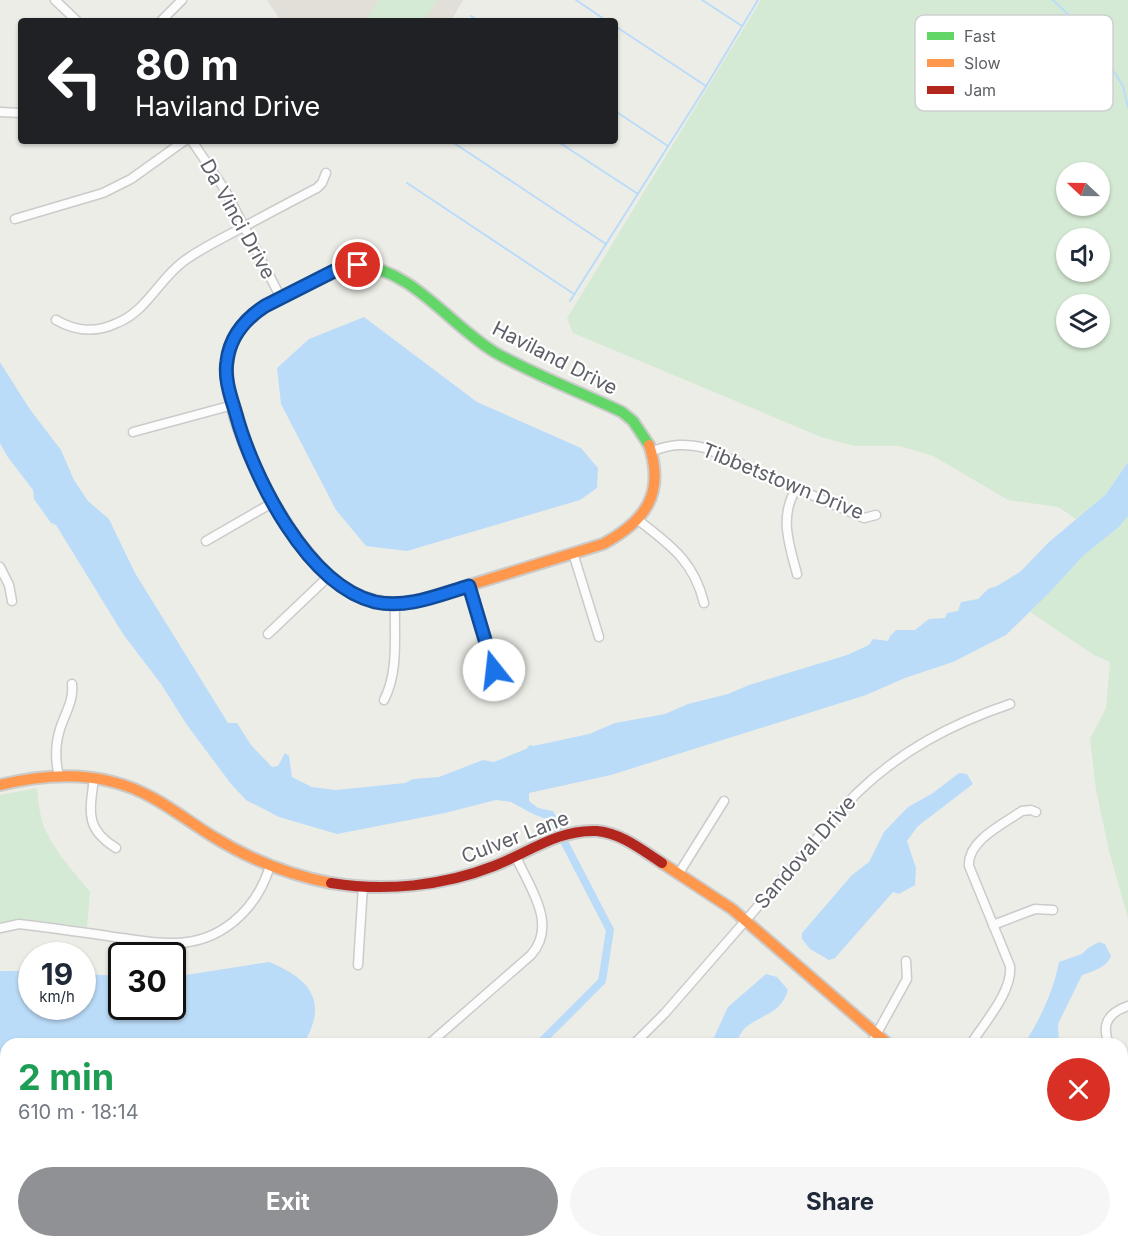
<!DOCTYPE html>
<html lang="en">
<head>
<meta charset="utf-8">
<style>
  body { margin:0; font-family:Inter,sans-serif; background:#f6f6f7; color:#1f2937; height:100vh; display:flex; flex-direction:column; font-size:22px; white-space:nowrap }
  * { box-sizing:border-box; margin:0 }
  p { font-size:20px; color:#747a83 }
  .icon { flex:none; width:33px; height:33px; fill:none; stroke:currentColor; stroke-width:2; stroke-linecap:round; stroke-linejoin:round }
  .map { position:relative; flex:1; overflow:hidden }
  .side { position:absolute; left:0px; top:1038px; width:1128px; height:210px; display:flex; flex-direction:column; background:#fff; border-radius:18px 18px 0 0; box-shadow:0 2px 4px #0004 }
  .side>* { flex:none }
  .banner { position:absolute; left:18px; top:18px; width:600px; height:126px; border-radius:6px; box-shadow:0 2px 4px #0004; background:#202124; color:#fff; overflow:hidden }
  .needle { width:39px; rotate:292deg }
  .controls { position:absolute; left:1056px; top:162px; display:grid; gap:12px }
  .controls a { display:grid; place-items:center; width:54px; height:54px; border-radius:50%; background:#fff; box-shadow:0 2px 4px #0004; font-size:30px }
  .speed { position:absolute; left:18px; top:942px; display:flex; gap:12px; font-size:30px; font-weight:700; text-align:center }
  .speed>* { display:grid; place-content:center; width:78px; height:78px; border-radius:50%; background:#fff; box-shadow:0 2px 4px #0004; line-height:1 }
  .speed small { font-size:15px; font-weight:400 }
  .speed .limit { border:3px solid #111; border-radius:9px; background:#fff; color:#111 }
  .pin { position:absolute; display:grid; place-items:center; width:51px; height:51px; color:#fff; margin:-26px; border:3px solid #fff; border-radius:50%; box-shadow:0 2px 6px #0007 }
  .me { position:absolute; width:66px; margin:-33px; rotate:344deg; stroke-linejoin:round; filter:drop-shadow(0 0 4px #0008) }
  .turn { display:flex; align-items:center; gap:21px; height:126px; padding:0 18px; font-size:27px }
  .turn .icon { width:78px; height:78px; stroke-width:2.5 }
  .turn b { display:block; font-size:42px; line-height:51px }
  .round { display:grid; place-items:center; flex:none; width:63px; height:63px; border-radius:32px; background:#f6f6f7 }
  .summary { display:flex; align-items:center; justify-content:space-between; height:102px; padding:0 18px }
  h1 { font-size:36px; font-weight:700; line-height:45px; color:#1e9e55 }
  .primary-button { display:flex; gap:12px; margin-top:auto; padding:12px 18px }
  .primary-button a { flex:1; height:69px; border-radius:36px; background:#8f9194; color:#fff; font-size:24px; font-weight:700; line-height:69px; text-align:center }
  .primary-button a+a { background:#f6f6f7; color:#1f2937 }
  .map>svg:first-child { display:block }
  .education { fill:#e1dfd7 }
  .green { fill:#d5ead4; fill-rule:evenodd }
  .water { fill:#bbdcf8 }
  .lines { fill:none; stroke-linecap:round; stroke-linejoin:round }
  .stream { stroke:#bbdcf8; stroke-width:2 }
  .canal { stroke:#bbdcf8; stroke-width:8 }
  .street-casing { stroke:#cacbca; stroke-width:11 }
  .fast-casing { stroke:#cbcbcb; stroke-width:14 }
  .slow-casing { stroke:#cbcbcb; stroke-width:14 }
  .jam-casing { stroke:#cbcbcb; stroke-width:14 }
  .street { stroke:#fcfcfc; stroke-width:8 }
  .fast { stroke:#63d668; stroke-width:10 }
  .slow { stroke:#ff974d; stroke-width:10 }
  .jam { stroke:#b3261e; stroke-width:10 }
  .route-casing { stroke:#114b97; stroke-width:15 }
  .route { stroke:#1a73e8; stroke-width:10 }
  .labels { text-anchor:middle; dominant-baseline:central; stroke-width:4.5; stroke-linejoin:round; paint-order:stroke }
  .street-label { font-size:20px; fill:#5d6066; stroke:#fff }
  .key { fill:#fff; stroke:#cecfd1; stroke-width:1.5 }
  .key-label { font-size:16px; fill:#5d6066 }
</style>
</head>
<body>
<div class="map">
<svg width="1128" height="1248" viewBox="0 0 1128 1248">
  <rect width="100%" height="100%" fill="#edede8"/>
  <path class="education" d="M 267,0 L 463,0 L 451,21 L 281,21 Z"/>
  <g class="green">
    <path d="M 378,0 L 437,0 L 425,21 L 366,21 Z"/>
    <path d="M 761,0 L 1128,0 L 1128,462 L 1106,494 L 1076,519 L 1058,507 L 1008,500 L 933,456 L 899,446 L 854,446 L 821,437 L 573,333 L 567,318 ZM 1066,172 L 1100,172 L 1100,206 L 1066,206 ZM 1066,238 L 1100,238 L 1100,272 L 1066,272 ZM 1066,304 L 1100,304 L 1100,338 L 1066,338 Z"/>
    <path d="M 1128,516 L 1128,918 L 1109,851 L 1096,790 L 1090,739 L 1106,708 L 1110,662 L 1094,655 L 1030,612 L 1084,555 L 1119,527 Z"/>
    <path d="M 37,788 C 38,798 39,808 41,817 C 47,843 73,871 90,892 L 87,927 L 21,919 L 0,923 L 0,795 Z"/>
  </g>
  <g class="water">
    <path d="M 364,317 L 477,402 L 581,448 L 598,468 L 597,488 L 580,500 L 407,551 L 366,546 L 336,510 L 281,404 L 277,368 L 309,339 Z"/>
    <path d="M 0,362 L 29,408 L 61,450 L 74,480 L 88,501 L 109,519 L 135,573 L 228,723 L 237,723 L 251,745 L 272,767 L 278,766 L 285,753 L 289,756 L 292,777 L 312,787 L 336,790 L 405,783 L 413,779 L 439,777 L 483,760 L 494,762 L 526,749 L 530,745 L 533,746 L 589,734 L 615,723 L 665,714 L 688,704 L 728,694 L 749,685 L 847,655 L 869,645 L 873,639 L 888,641 L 890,636 L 896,630 L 915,630 L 929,619 L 945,618 L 947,613 L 958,611 L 961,602 L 978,599 L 988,589 L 997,586 L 1021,571 L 1049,542 L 1106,494 L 1128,462 L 1128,516 L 1119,527 L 1084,555 L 1050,592 L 1006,635 L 953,662 L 905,678 L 866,695 L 611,775 L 529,793 L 529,801 L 538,808 L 553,811 L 556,816 L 554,822 L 533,814 L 511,802 L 496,800 L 445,813 L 337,834 L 279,817 L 246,800 L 231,784 L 187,725 L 161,684 L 123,634 L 56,525 L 51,523 L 34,499 L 33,490 L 7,456 L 0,443 Z"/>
    <path d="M 959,773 L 967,774 L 973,784 L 918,826 L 907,841 L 916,868 L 915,885 L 899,894 L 893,892 L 835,958 L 829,960 L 810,949 L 802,939 L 802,933 L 852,875 L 869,862 L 884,832 L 908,807 L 933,793 Z"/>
    <path d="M 1099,942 L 1105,944 L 1111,956 C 1107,967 1092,972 1082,975 L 1058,1024 L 1059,1044 L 1024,1044 C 1041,1018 1053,992 1059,962 L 1082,954 L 1088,948 Z"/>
    <path d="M 269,962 C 296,973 323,990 313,1023 C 310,1032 308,1037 302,1044 L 6,1044 L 6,1185 L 0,1178 L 0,971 L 31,971 L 32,1006 L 82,1006 L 83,974 L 121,976 L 122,1006 L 172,1006 L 173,977 Z"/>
    <path d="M 766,974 L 777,977 L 788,990 C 780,1015 763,1013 745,1028 C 741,1032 738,1039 735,1044 L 711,1044 L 728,1007 Z"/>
    <path d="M 620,1242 L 666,1242 L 665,1248 L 617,1248 Z"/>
  </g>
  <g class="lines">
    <g class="stream">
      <path d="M 576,0 L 607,21"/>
      <path d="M 702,0 L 742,26"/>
      <path d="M 1053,0 L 1092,37 L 1123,86 L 1128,107"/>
      <path d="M 471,16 L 479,21"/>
      <path d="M 615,26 L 706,86"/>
      <path d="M 615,111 L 668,146"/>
      <path d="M 451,141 L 606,244"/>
      <path d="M 557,141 L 638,194"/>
      <path d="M 407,183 L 574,294"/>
      <path d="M 570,301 L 705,88 L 758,0"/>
    </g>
    <path class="canal" d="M 539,1044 L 602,981 L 610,930 L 554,822"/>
    <g class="street-casing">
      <g id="street">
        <path d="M 55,0 L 77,21"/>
        <path d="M 161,21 L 182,0"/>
        <path d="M 0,112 L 21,113"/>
        <path d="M 192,141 L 225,190 L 281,298"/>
        <path d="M 15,219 L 103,193 L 131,179 L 184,141"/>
        <path d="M 56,320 C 77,332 96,333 117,323 C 147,311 159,279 184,261 C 199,250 215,242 232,233 C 260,218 288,203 317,188 L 322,183 L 326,173"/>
        <path d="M 133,432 L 233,405"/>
        <path d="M 653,451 C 671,444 686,443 705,448 L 864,518 L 876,515"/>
        <path d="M 796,489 C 779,517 789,544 797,574"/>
        <path d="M 638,520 C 670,545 694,561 704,603"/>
        <path d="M 206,541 L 272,503"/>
        <path d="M 573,553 L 599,637"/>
        <path d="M 0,567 L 9,585 L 12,601"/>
        <path d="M 469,586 L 494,670"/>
        <path d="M 268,634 L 329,576"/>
        <path d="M 384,700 C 399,671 394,636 395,604"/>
        <path d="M 59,776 C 55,760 55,745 60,729 C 65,713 74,701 72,684"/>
        <path d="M 94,778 C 90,811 84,828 116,848"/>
        <path d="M 679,873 L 724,801"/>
        <path d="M 993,925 L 1035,909 L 1053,910"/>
        <path d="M 0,928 L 19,924 C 51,928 82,932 114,937 C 132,939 151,943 169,943 C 219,945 256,911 270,866"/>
        <path d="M 358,965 L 363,886"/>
        <path d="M 429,1044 L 531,955 C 558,925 530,888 516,857"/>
        <path d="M 634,1044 L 665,1013 L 855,795 C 900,751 951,724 1010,704"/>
        <path d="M 871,1044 L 907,979 L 906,961"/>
        <path d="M 971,1044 C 984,1023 1013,991 1010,966 L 969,866 C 967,841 1003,824 1022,811 L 1031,810 L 1036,812"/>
        <path d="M 1109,1044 C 1101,1024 1108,1013 1128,1006"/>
        <path d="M 1122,1081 L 1128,1098"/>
        <path d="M 1122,1170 L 1128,1168"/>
        <path d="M 724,1242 L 724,1248"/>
        <path d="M 193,1248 L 200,1242"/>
        <path d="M 425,1248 L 426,1242"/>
        <path d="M 554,1248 L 557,1242"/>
        <path d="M 876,1248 L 879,1242"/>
      </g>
    </g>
    <g class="fast-casing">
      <g id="fast">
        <path d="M 358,265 C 414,270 449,325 496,353 C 537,376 580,392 622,412 L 633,421 L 649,445"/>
        <path d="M 295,536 C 264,493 205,385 236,334 C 250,311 273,302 295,291 C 315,281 335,270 358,265"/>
      </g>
    </g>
    <g class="slow-casing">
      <g id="slow">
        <path d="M 295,536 C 326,579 359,610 415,602 L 603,544 C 646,521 665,493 649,445"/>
        <path d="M 0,785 C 37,776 75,772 113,782 C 151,791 180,816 212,836 C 249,859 289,875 331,883"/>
        <path d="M 662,863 L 732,909 L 888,1044"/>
      </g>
    </g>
    <g class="jam-casing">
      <g id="jam">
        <path d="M 331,883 C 385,892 443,886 494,866 C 528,853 558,829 597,831 C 621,833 642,850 662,863"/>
        <path d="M 1013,1242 L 1013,1248"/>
      </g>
    </g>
    <use href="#street" class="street"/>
    <use href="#fast" class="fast"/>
    <use href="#slow" class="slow"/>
    <use href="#jam" class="jam"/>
  </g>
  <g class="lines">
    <g class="route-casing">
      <path id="route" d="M 358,265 L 334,271 L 265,306 C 245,319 230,337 227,361 C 224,379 231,397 236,414 C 253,477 307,585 375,602 C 407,609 439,595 469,586 L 494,670"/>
    </g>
    <use href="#route" class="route"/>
  </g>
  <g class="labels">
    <g class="street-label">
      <text transform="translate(238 219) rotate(61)">Da Vinci Drive</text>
      <text transform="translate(555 358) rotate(27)">Haviland Drive</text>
      <text transform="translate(783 481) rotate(22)">Tibbetstown Drive</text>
      <text transform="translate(515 837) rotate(-21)">Culver Lane</text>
      <text transform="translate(805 852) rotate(-49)">Sandoval Drive</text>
    </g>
  </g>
  <rect x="915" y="15" width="198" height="96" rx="9" class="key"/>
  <rect x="927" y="32" width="27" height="8" fill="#63d668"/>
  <rect x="927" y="59" width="27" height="8" fill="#ff974d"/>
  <rect x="927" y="86" width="27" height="8" fill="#b3261e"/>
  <g class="key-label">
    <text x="964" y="42">Fast</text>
    <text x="964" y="69">Slow</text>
    <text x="964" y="96">Jam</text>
  </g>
</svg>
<div class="controls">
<a><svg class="needle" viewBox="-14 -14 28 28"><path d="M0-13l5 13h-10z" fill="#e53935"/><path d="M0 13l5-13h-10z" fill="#747a83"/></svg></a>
<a><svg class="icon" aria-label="sound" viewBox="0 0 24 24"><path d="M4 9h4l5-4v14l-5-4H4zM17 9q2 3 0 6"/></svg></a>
<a><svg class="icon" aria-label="layers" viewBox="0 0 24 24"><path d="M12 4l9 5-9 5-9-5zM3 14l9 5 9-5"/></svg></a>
</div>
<div class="speed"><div>19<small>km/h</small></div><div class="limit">30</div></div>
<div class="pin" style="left:358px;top:265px;background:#d93025"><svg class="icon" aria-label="arrive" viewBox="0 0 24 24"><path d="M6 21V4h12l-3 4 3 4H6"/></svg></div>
<svg class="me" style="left:494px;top:670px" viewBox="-20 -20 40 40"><circle r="19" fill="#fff"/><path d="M0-13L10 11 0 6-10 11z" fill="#1a73e8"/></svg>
<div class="banner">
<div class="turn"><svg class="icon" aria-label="left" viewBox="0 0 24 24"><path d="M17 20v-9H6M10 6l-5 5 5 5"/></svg><div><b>80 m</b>Haviland Drive</div></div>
</div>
<section class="side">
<div class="summary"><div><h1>2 min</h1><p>610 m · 18:14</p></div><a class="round" style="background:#d93025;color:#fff"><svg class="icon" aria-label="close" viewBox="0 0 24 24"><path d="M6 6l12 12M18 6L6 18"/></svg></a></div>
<div class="primary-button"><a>Exit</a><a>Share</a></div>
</section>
</div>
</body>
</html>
